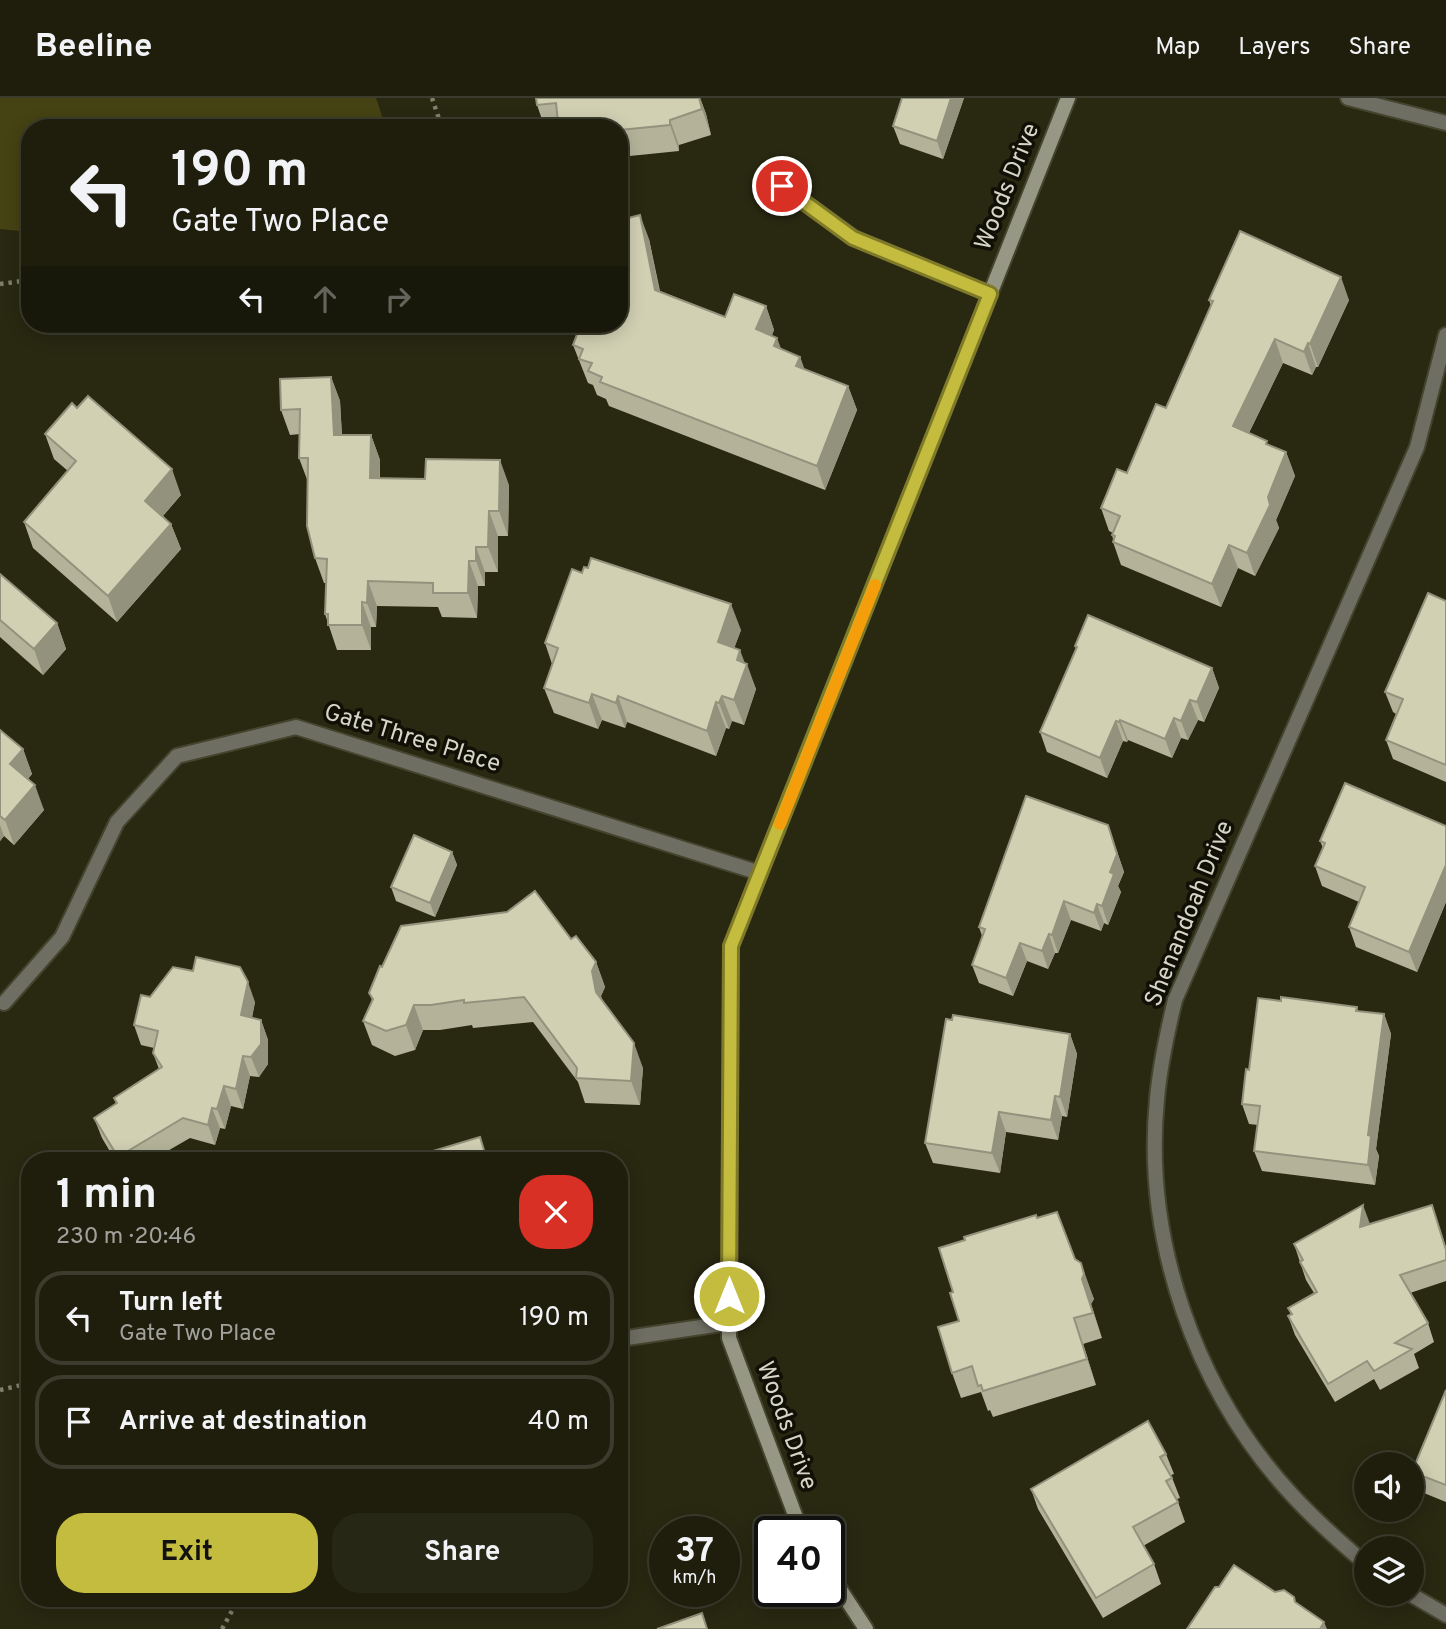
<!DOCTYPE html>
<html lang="en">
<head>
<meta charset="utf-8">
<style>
  body { margin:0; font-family:Overpass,sans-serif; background:#272716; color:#f1f3f6; height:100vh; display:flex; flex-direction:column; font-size:26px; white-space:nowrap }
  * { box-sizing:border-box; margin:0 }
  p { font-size:23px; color:#a1a29d }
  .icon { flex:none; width:38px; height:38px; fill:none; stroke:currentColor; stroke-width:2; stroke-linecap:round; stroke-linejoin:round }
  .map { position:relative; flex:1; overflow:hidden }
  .drawer { position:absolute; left:21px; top:1054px; width:607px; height:455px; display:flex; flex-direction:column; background:#1f1e0d; border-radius:28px; box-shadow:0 4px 18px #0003,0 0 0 2px #3c3c2e }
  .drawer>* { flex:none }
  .guide { position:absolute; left:21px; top:21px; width:607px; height:214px; border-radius:28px; box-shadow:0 4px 18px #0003,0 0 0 2px #3c3c2e; background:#1f1e0d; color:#f1f3f6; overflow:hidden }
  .buttons { position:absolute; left:1354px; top:1354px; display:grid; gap:14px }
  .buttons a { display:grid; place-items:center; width:70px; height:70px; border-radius:50%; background:#1f1e0d; box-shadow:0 4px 18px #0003,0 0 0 2px #3c3c2e; font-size:35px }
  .speed { position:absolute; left:649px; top:1418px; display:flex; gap:14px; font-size:35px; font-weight:700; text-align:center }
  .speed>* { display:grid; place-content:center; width:91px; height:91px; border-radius:50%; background:#1f1e0d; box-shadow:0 4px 18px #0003,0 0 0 2px #3c3c2e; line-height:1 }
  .speed small { font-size:18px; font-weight:400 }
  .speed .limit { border:4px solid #111; border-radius:10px; background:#fff; color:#111 }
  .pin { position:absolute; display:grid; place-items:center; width:60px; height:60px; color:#fff; margin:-30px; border:4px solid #fff; border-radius:50%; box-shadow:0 2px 7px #0007 }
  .me { position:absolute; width:77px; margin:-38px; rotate:0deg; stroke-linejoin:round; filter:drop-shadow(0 0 5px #0008) }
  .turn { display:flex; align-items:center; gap:24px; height:147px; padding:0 35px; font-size:32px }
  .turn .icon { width:91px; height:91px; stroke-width:2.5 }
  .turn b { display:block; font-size:49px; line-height:60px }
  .lanes { display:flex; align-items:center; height:66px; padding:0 35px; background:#0003; justify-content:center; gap:35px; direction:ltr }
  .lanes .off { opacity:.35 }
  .round { display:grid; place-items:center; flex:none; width:74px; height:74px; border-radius:28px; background:#272716 }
  .overview { display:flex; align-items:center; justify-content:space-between; height:119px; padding:0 35px }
  h1 { font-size:42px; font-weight:700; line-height:52px }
  .cta { display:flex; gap:14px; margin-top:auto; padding:14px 35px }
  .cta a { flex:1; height:80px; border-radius:28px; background:#c4bc3e; color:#111; font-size:28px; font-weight:700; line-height:80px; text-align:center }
  .cta a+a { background:#272716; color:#f1f3f6 }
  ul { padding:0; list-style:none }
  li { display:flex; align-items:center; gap:21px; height:94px; margin:0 14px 10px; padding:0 21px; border:4px solid #3c3c2e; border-radius:28px }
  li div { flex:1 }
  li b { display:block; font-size:26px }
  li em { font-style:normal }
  header { display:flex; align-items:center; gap:42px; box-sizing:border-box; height:98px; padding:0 35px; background:#1f1e0d; border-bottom:2px solid #3c3c2e }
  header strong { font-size:33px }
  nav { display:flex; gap:38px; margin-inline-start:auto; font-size:24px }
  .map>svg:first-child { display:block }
  .green { fill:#454213 }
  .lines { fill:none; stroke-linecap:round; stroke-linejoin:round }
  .street-casing { stroke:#45442e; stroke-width:18 }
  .secondary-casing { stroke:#45442e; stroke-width:18 }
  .path { stroke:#81806e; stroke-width:4.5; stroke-dasharray:3.5 5; stroke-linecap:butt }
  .street { stroke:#6f6e63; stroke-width:14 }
  .secondary { stroke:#979785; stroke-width:14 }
  .wall { fill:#b4b39a }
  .shaded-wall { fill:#92927d }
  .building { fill:#d1d0b3; stroke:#92927d; stroke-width:2 }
  .route-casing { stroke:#7f7a28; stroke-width:18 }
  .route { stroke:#c4bc3e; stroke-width:12 }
  .slow { stroke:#f59e0b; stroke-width:12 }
  .labels { text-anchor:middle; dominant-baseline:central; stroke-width:7; stroke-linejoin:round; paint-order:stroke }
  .street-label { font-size:24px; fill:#d6d5c7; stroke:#111007 }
</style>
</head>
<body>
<header>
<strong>Beeline</strong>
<nav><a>Map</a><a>Layers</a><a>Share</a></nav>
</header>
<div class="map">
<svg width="1446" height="1531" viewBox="0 0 1446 1531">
  <rect width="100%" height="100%" fill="#292811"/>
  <path class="green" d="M 0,0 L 376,0 L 386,30 L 30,30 L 30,134 L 0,131 Z"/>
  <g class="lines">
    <g class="street-casing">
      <g id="street">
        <path d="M 1348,0 L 1446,25"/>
        <path d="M 782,88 L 854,140 L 990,196"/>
        <path d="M 4,905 L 62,839 L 117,724 L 177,658 L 296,629 L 760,775"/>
        <path d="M 620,1241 L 728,1225"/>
        <path d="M 1367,1467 C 1341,1445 1316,1423 1293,1398 C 1196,1294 1143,1142 1157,1001 C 1160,967 1167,935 1175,902 L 1417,349 L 1446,237"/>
        <path d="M 1410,1496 L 1446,1517"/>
      </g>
    </g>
    <g class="secondary-casing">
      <g id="secondary">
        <path d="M 801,1433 L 729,1240 L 731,848 L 1068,0"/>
        <path d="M 830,1476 L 866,1531"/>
      </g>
    </g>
    <g class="path">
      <path d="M 432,0 L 442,30"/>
      <path d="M 0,186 L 30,182"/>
      <path d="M 0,1292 L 30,1285"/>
      <path d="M 222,1531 L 239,1500"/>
    </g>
    <use href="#street" class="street"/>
    <use href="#secondary" class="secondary"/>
  </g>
  <g class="wall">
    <path d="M 536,0 L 700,0 L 706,16 L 711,37 L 679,47 L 679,53 L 620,59 L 620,30 L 545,30 L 537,7 Z"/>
    <path d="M 902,0 L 964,0 L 943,61 L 900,46 L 893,28 Z"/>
    <path d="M 649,141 L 660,193 L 725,219 L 766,208 L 774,232 L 772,237 L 782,252 L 800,259 L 804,271 L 848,288 L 857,312 L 825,392 L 609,308 L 606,301 L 597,297 L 593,287 L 588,285 L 573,247 Z"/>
    <path d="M 1209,202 L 1349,202 L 1318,269 L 1316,269 L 1312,277 L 1283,265 L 1249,335 L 1269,347 L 1286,354 L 1295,378 L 1276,422 L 1279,430 L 1255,478 L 1238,470 L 1221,509 L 1121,467 L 1113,444 L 1113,441 L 1112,437 L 1113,435 L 1109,433 L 1101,410 L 1127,375 L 1166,310 L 1211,208 Z"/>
    <path d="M 331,279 L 340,303 L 342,337 L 371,337 L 380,362 L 380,380 L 509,387 L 508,438 L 498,438 L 498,474 L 485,474 L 485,488 L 478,488 L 477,520 L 442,519 L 438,509 L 377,508 L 376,529 L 371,529 L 371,552 L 337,552 L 325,516 L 326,485 L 324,485 L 315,460 L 308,384 L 299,360 L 300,336 L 290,337 L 281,312 Z"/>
    <path d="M 45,336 L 181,397 L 163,418 L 171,426 L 181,451 L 117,524 L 33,450 L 24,424 L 68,373 L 54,361 Z"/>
    <path d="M 0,476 L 57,525 L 66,551 L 43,577 L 0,539 Z"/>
    <path d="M 1446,503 L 1446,684 L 1393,661 L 1386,642 L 1396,616 L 1393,614 L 1385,594 Z"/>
    <path d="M 741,532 L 734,550 L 745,565 L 756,591 L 744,627 L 732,623 L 729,631 L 726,630 L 716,658 L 627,624 L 625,630 L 602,622 L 598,631 L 554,615 L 544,590 L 552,566 L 545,545 Z"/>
    <path d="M 1075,548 L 1212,570 L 1219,590 L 1204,624 L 1198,622 L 1188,642 L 1181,640 L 1172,660 L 1128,642 L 1127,644 L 1123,643 L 1107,680 L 1047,654 L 1040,634 L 1076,551 Z"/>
    <path d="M 0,632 L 23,651 L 32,676 L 28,681 L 44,712 L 14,747 L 4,738 L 0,743 Z"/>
    <path d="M 1108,727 L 1124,774 L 1118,788 L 1121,794 L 1108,827 L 1104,825 L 1101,833 L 1071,822 L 1058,855 L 1055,855 L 1048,871 L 1027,863 L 1013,898 L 979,885 L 972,867 L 982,838 L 979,829 Z"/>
    <path d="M 1446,728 L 1446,804 L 1417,874 L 1356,849 L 1349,829 L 1359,804 L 1322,788 L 1315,768 L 1323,750 L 1320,743 Z"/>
    <path d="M 452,754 L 457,767 L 435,819 L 396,803 L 391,789 Z"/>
    <path d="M 596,864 L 605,889 L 601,898 L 602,902 L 643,970 L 640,1007 L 585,1005 L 578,984 L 533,924 L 473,930 L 472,927 L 440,932 L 423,932 L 415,952 L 395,958 L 372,947 L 363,923 L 372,902 L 369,895 L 382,869 Z"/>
    <path d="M 255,904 L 252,920 L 261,922 L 268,942 L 268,966 L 259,979 L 250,978 L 243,1011 L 231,1008 L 225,1031 L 220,1030 L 215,1047 L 190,1040 L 152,1062 L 115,1062 L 102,1040 L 94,1020 L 116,1006 L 114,1000 L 159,971 L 153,955 L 154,950 L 141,947 L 134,927 Z"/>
    <path d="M 1357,909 L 1358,913 L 1384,916 L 1391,936 L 1376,1051 L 1379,1058 L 1375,1087 L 1262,1073 L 1254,1053 L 1258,1027 L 1249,1026 L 1242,1006 L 1249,972 Z"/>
    <path d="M 1070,936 L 1077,956 L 1067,1019 L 1062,1018 L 1058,1042 L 1006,1034 L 1000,1075 L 933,1065 L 925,1045 Z"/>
    <path d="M 1432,1107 L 1446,1149 L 1446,1183 L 1410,1195 L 1428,1225 L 1434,1244 L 1414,1256 L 1419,1270 L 1380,1292 L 1374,1281 L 1335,1304 L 1295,1237 L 1288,1218 L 1291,1217 L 1288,1210 L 1314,1195 L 1306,1182 L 1294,1146 L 1370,1126 Z"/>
    <path d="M 1037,1120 L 1075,1161 L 1094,1201 L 1091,1206 L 1102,1240 L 1083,1246 L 1096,1287 L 993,1319 L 990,1312 L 988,1313 L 981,1294 L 961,1300 L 952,1275 L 959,1223 L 953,1194 Z"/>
    <path d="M 1446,1292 L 1446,1404 L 1419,1393 L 1412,1374 Z"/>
    <path d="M 1166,1356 L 1174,1376 L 1171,1377 L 1180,1400 L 1177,1401 L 1185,1424 L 1143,1448 L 1154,1466 L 1161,1486 L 1103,1520 L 1038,1411 L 1031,1391 Z"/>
  </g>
  <g class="shaded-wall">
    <path d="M 699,0 L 700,0 L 706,16 L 711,37 L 702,11 Z"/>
    <path d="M 951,0 L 964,0 L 943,61 L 937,43 Z"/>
    <path d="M 670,22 L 679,47 L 679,53 L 670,27 Z"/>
    <path d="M 640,117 L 649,141 L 664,216 L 655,192 Z"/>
    <path d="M 1341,179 L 1349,202 L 1318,269 L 1310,246 Z"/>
    <path d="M 766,208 L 774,232 L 765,255 L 756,231 Z"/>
    <path d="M 777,240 L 786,264 L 774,248 Z"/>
    <path d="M 1275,241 L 1283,265 L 1241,351 L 1233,328 Z"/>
    <path d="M 1308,245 L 1316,269 L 1312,277 L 1304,254 Z"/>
    <path d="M 800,259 L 809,283 L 796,268 Z"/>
    <path d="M 331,279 L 340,303 L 343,361 L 334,337 Z"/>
    <path d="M 848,288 L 857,312 L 825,392 L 817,368 Z"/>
    <path d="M 371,337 L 380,362 L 379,405 L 370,380 Z"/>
    <path d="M 1286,354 L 1295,378 L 1276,422 L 1279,430 L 1255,478 L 1247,455 L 1268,399 Z"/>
    <path d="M 500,362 L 509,387 L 508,438 L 499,413 Z"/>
    <path d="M 172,371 L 181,397 L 154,428 L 145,403 Z"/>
    <path d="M 489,413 L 498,438 L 498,474 L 488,449 Z"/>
    <path d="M 171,426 L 181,451 L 117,524 L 108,498 Z"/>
    <path d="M 1229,447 L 1238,470 L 1221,509 L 1212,486 Z"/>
    <path d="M 476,449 L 485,474 L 485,488 L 476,463 Z"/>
    <path d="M 469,463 L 478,488 L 477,520 L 468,495 Z"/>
    <path d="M 368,483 L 377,508 L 376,529 L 367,505 Z"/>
    <path d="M 362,504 L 371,529 L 371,552 L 362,527 Z"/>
    <path d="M 731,506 L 741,532 L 727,570 L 718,544 Z"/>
    <path d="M 57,525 L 66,551 L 43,577 L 34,551 Z"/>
    <path d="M 740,552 L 746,568 L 747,566 L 756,591 L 744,627 L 734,602 L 737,562 Z"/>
    <path d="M 1212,570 L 1219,590 L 1204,624 L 1197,604 Z"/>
    <path d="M 592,596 L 602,622 L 598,631 L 589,605 Z"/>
    <path d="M 618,598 L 627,624 L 625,630 L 616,605 Z"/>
    <path d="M 722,598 L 732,623 L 729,631 L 719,605 Z"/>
    <path d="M 1190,602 L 1198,622 L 1188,642 L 1181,623 Z"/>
    <path d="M 716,604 L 726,630 L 716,658 L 707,633 Z"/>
    <path d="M 1174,620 L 1181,640 L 1172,660 L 1165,641 Z"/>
    <path d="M 1120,622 L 1128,642 L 1127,644 L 1119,624 Z"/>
    <path d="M 1116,623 L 1123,643 L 1107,680 L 1100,660 Z"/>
    <path d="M 23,651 L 32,676 L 19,691 L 10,666 Z"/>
    <path d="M 35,687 L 44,712 L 14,747 L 5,722 Z"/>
    <path d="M 0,727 L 4,738 L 0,743 Z"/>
    <path d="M 1108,727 L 1124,774 L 1118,788 L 1121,794 L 1108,827 L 1102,808 L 1110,774 Z"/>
    <path d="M 452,754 L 457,767 L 435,819 L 430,805 Z"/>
    <path d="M 1446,767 L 1446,804 L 1417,874 L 1409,854 Z"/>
    <path d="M 1064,803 L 1071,822 L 1058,855 L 1052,837 Z"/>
    <path d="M 1097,806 L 1104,825 L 1101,833 L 1094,815 Z"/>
    <path d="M 1049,836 L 1055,855 L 1048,871 L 1042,853 Z"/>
    <path d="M 1020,845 L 1027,863 L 1013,898 L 1006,880 Z"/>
    <path d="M 596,864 L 605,889 L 601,898 L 605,919 L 596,894 L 592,873 Z"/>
    <path d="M 248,884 L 255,904 L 248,936 L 241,917 Z"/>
    <path d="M 414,907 L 423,932 L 415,952 L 406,927 Z"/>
    <path d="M 1384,916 L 1391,936 L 1376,1051 L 1379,1058 L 1375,1087 L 1368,1067 L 1368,1037 Z"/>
    <path d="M 261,922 L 268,942 L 268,966 L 259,979 L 251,959 Z"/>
    <path d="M 1070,936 L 1077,956 L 1067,1019 L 1060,999 Z"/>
    <path d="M 634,945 L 643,970 L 640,1007 L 631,983 Z"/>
    <path d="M 243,958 L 250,978 L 243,1011 L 236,991 Z"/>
    <path d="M 224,988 L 231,1008 L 225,1031 L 217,1011 Z"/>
    <path d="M 1055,998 L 1062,1018 L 1058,1042 L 1051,1022 Z"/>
    <path d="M 212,1010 L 220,1030 L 215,1047 L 208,1027 Z"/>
    <path d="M 999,1014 L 1006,1034 L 1000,1075 L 992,1055 Z"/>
    <path d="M 1363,1107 L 1370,1126 L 1360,1129 Z"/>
    <path d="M 1081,1165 L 1094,1201 L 1091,1206 L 1102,1240 L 1082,1181 Z"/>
    <path d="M 1074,1220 L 1083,1246 L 1096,1287 L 1087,1261 Z"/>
    <path d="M 1324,1524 L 1327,1531 L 1320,1531 Z"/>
  </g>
  <g class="building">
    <path d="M 536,0 L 699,0 L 702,11 L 670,22 L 670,27 L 620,32 L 620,30 L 578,30 L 558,24 L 556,5 L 537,7 Z"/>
    <path d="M 902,0 L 951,0 L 937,43 L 893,28 Z"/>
    <path d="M 640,117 L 655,192 L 725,219 L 734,196 L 766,208 L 756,231 L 777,240 L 774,248 L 800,259 L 796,268 L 848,288 L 817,368 L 600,284 L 602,279 L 588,273 L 592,265 L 579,261 L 583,251 L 573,247 L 581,226 L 620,226 L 620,122 Z"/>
    <path d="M 1240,133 L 1341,179 L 1310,246 L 1308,245 L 1304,254 L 1275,241 L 1233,328 L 1267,343 L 1266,346 L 1286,354 L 1268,399 L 1270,407 L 1247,455 L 1229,447 L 1212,486 L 1113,444 L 1115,438 L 1112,437 L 1120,418 L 1101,410 L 1117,371 L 1127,375 L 1156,306 L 1166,310 L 1213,203 L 1209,202 Z"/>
    <path d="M 331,279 L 334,337 L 371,337 L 370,380 L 425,381 L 426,361 L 500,362 L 499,413 L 489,413 L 488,449 L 476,449 L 476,463 L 469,463 L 468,495 L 433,495 L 433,485 L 368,483 L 367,505 L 362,504 L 362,527 L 328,527 L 328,516 L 325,516 L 327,461 L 315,460 L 307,428 L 308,360 L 299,360 L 300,311 L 281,312 L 280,281 Z"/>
    <path d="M 88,298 L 172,371 L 145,403 L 171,426 L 108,498 L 24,424 L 76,363 L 45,336 L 72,305 L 77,310 Z"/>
    <path d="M 591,460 L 731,506 L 718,544 L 740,552 L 737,562 L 747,566 L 734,602 L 722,598 L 719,605 L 716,604 L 707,633 L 618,598 L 616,605 L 592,596 L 589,605 L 544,590 L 558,550 L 545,545 L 572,471 L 582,475 L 584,469 L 588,470 Z"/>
    <path d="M 0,476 L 57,525 L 34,551 L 0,522 Z"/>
    <path d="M 1428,495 L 1446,503 L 1446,667 L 1386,642 L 1403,601 L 1385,594 Z"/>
    <path d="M 1088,517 L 1212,570 L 1197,604 L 1190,602 L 1181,623 L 1174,620 L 1165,641 L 1120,622 L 1119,624 L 1116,623 L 1100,660 L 1040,634 L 1077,549 L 1075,548 Z"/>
    <path d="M 0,632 L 23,651 L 10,666 L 35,687 L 5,722 L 0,718 Z"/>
    <path d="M 1345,685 L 1446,728 L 1446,767 L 1409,854 L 1349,829 L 1365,789 L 1315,768 L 1325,745 L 1320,743 Z"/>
    <path d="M 1026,698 L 1108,727 L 1117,756 L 1110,774 L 1114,776 L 1102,808 L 1097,806 L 1094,815 L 1064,803 L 1052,837 L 1049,836 L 1042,853 L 1020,845 L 1006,880 L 972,867 L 985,831 L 979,829 Z"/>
    <path d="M 414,737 L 452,754 L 430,805 L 391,789 Z"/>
    <path d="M 535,793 L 571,841 L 576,838 L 596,864 L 592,873 L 596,894 L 634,945 L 631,983 L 576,980 L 577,970 L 524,899 L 464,905 L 464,902 L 431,907 L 414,907 L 406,927 L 386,933 L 363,923 L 373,901 L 369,895 L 380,868 L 382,869 L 401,828 L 507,814 Z"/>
    <path d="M 196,859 L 240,869 L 248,884 L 241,917 L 261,922 L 261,946 L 251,959 L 243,958 L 236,991 L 224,988 L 217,1011 L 212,1010 L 208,1027 L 183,1020 L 118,1059 L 94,1020 L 117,1005 L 114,1000 L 162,969 L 153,955 L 158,933 L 134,927 L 141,897 L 150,899 L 173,869 L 193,873 Z"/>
    <path d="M 1281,899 L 1357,909 L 1356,913 L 1384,916 L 1368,1037 L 1371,1038 L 1368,1067 L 1254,1053 L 1260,1008 L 1242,1006 L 1246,971 L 1249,972 L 1258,900 L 1281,903 Z"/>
    <path d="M 953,917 L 1070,936 L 1060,999 L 1055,998 L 1051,1022 L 999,1014 L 992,1055 L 925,1045 L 946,921 L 952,922 Z"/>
    <path d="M 480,1039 L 487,1062 L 403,1062 Z"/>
    <path d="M 532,1055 L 534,1062 L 508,1062 Z"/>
    <path d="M 1363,1107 L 1360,1129 L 1432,1107 L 1446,1152 L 1446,1162 L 1400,1177 L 1428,1225 L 1395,1245 L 1412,1251 L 1374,1273 L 1367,1263 L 1328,1286 L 1288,1218 L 1292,1216 L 1288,1210 L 1317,1194 L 1300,1164 L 1303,1162 L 1294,1146 Z"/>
    <path d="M 1057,1114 L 1075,1161 L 1081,1165 L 1084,1176 L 1082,1181 L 1093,1215 L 1074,1220 L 1087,1261 L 983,1293 L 981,1287 L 978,1288 L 972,1268 L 952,1275 L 938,1229 L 959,1223 L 950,1195 L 953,1194 L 939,1150 L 965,1142 L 964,1139 L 1036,1117 L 1037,1120 Z"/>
    <path d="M 1446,1292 L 1446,1387 L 1412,1374 Z"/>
    <path d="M 1148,1323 L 1166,1356 L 1160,1359 L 1172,1380 L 1166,1383 L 1178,1404 L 1133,1429 L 1154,1466 L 1096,1500 L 1031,1391 Z"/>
    <path d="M 1234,1467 L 1275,1494 L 1284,1492 L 1294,1499 L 1295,1504 L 1324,1524 L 1320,1531 L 1187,1531 L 1215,1489 L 1219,1489 Z"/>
    <path d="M 702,1515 L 707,1531 L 657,1531 Z"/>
  </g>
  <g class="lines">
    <g class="route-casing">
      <path id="route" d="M 729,1198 L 731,848 L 990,196 L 853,140 L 782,88"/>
    </g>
    <use href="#route" class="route"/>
    <path class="slow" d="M 780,726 L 875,487"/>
  </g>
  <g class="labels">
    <g class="street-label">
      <text transform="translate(1008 89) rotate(-68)">Woods Drive</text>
      <text transform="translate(412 641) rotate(17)">Gate Three Place</text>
      <text transform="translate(1190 816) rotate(-68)">Shenandoah Drive</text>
      <text transform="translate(786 1328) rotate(70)">Woods Drive</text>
    </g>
  </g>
</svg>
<div class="buttons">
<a><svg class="icon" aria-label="sound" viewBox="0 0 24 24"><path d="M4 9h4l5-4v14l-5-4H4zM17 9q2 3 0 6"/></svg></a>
<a><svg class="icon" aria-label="layers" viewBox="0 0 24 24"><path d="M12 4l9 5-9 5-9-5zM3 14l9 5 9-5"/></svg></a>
</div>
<div class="speed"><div>37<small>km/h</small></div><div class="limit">40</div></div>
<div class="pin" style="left:782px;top:88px;background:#d93025"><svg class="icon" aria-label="arrive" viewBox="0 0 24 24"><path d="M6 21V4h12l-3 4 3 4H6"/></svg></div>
<svg class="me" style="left:729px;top:1198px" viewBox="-20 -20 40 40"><circle r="17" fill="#c4bc3e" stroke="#fff" stroke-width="3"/><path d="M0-11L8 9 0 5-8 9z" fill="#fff"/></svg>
<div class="guide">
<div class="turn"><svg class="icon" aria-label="left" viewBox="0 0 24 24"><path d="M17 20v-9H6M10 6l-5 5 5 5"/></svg><div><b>190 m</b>Gate Two Place</div></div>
<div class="lanes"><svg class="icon" aria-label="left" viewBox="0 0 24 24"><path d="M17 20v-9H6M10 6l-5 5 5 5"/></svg><svg class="icon off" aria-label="ahead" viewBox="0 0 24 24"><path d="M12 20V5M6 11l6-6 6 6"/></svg><svg class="icon off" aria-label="right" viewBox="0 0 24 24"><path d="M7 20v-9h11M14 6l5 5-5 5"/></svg></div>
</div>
<section class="drawer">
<div class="overview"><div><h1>1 min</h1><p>230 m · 20:46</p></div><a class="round" style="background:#d93025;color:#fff"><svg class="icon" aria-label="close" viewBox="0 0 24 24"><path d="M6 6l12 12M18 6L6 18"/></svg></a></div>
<ul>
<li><svg class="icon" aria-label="left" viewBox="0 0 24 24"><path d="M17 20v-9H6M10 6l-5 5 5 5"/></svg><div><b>Turn left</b><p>Gate Two Place</p></div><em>190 m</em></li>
<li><svg class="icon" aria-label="arrive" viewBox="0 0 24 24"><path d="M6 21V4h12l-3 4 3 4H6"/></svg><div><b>Arrive at destination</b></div><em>40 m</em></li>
</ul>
<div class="cta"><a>Exit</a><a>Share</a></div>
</section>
</div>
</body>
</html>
